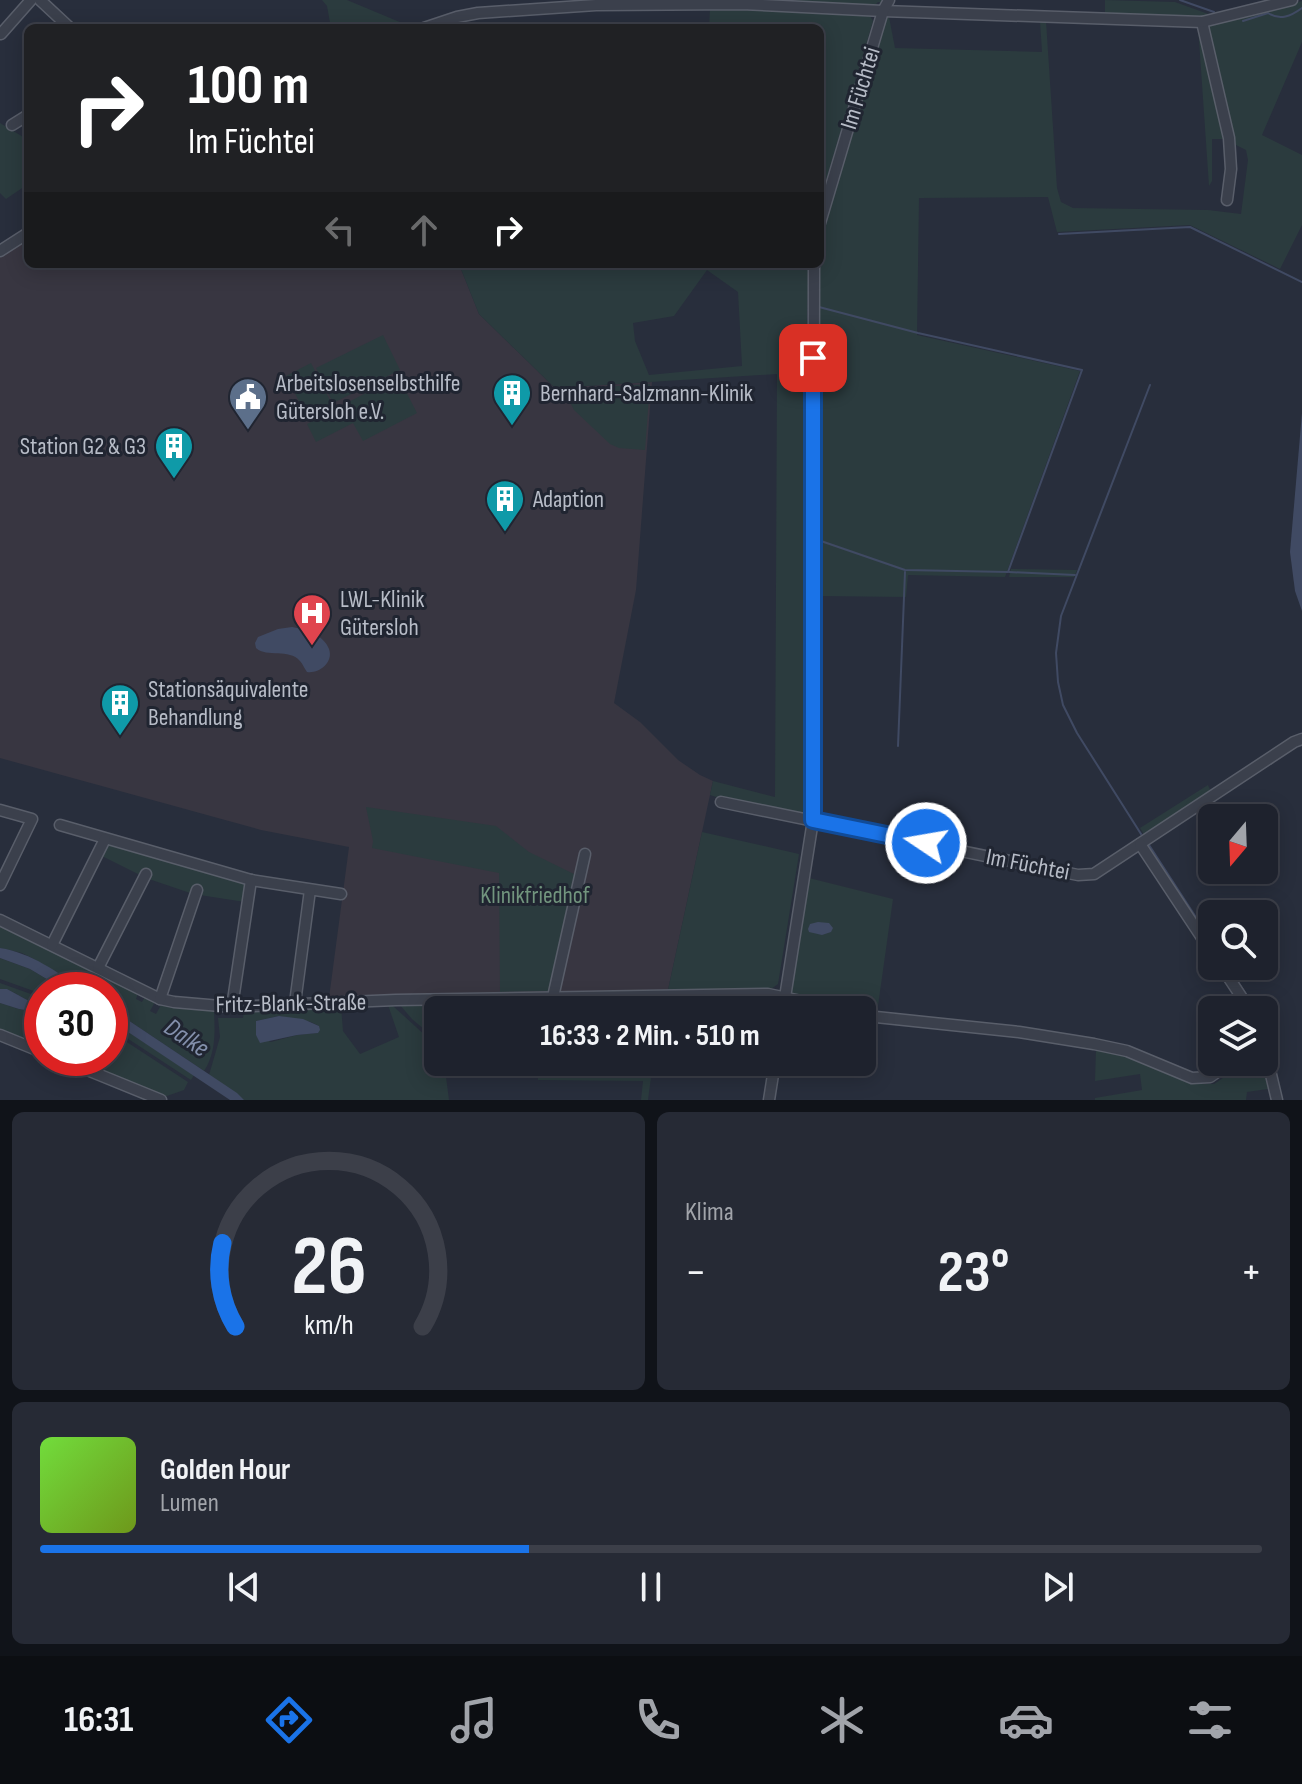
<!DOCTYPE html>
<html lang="de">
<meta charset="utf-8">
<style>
body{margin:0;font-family:"Sofia Sans Condensed",sans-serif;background:#262a35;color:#f1f3f6;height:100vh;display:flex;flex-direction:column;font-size:30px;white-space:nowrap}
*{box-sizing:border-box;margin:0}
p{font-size:26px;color:#a1a4aa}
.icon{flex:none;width:44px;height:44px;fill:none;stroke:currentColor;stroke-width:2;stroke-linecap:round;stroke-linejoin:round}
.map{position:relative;height:1100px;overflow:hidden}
.details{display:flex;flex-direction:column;gap:12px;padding:12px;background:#101319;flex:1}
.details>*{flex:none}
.banner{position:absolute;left:24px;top:24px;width:800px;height:244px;border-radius:12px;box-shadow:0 4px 20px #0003,0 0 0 2px #3c3f49;background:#202124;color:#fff;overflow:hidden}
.needle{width:52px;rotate:199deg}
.controls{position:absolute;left:1198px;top:804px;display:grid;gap:16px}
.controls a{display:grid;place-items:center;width:80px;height:80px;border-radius:12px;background:#1e222d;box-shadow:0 4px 20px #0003,0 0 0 2px #3c3f49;font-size:40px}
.speed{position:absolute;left:24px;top:972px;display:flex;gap:16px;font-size:40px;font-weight:700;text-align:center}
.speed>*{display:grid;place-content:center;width:104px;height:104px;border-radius:50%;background:#1e222d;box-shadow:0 4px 20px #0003,0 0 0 2px #3c3f49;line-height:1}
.speed .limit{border:12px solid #d22;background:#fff;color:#111}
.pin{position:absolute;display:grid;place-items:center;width:68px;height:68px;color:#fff;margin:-34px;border-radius:16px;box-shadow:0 4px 12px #0006}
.me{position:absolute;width:88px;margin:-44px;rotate:282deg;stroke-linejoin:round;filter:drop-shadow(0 0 6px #0008)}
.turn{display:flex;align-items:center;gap:28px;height:168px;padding:0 32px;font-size:36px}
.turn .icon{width:104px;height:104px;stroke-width:2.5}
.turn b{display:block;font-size:56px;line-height:68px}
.lanes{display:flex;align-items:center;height:76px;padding:0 32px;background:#0003;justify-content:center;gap:40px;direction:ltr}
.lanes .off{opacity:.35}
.big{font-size:60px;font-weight:700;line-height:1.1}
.details .card{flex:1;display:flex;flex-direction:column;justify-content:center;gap:12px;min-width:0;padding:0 28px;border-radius:12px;background:#262a35}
.details .dial{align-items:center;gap:0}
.dial svg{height:208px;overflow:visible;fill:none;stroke:#3c3f49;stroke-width:7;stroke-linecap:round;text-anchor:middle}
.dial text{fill:#f1f3f6;stroke:none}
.song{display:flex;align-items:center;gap:24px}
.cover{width:96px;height:96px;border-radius:12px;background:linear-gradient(135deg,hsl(100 70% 55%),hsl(80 70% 35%))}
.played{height:8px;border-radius:4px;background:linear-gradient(90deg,#1a73e8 40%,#3c3f49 40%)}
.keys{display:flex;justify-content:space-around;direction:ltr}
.heat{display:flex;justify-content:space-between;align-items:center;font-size:44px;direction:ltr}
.details .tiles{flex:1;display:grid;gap:12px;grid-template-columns:1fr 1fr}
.card:last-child{grid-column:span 2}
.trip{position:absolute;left:424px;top:996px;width:452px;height:80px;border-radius:12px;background:#1e222d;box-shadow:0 4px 20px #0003,0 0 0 2px #3c3f49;font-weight:700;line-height:80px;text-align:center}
.dock{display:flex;height:128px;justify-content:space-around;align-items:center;background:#0c0e12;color:#a1a4aa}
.dock .icon{width:56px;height:56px}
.dock .current{color:#1a73e8}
.dock b{font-size:36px;color:#f1f3f6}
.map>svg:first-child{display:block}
</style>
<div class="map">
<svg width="1302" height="1100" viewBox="0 0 1302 1100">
<rect width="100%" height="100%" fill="#282e3c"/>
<polygon fill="#383641" points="28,238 28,264 459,264 479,314 555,388 652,382 636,590 614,703 640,722 678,760 700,775 713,781 668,990 329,998 349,847 261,830 0,758 0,256"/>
<g fill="#2b3b3e" fill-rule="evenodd">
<polygon points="322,0 347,0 414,28 331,28 327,6"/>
<polygon points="750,0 885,0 883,3 878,2 874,6"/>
<polygon points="1105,0 1175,2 1214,16 1202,19 1105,16"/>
<polygon points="1302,1 1302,42 1262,135 1302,155 1302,225 1280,269 1190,225 1057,232 1048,197 919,198 917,335 1080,371 1005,577 908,575 906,597 818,596 818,264 820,264 820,240 833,185 883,18 889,17 895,48 1042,52 1040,21 1046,21 1057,188 1061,202 1073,208 1208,210 1241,214 1248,160 1246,150 1232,143 1206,25"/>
<polygon points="738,8 869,14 873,21 820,201 820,28 709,28 710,9"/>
<polygon points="1198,26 1225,139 1212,139 1212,181 1209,186"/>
<polygon points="0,123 28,140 28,184 6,199 0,193"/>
<path d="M459 264H809L807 316 806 810 803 815 732 802 710 795 713 781 775 797 777 374 555 388 479 314ZM707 270 738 292 742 366 649 375 635 341 633 323 674 316Z"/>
<polygon points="383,335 400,370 333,403 316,368"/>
<polygon points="311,363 332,404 307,417 286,376"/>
<polygon points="398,376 417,413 363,441 353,423 316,442 307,424"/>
<polygon points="650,384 645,450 619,448 610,444 574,410 571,404 556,390"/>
<polygon points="1011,569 1077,570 1074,577 1009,577"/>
<polygon points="1208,785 1211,792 1145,836 1140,828"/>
<polygon points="366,807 496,826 529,852 576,875 548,991 500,992 499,873 372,848 373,841"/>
<polygon points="702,832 799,854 778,984 771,989 668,990"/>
<polygon points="111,845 242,881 246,884 245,902 193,894 146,878 102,856 106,847"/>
<polygon points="809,878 893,899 877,1013 790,995"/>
<path d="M0 923 138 993 136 999 142 1002 145 997 155 1002 150 1011 156 1014 161 1005 172 1008 214 1011C215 1032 216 1053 204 1071L110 1008V990H83L34 959 22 953 0 948Z"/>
<polygon points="0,958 30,969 65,990 42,990 42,994 0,979"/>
<polygon points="0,983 42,998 42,1008 7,989 0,989"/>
<polygon points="0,1003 19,1009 42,1013 42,1048 0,1032"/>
<polygon points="488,1003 488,1010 438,1010 438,1041 412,1019 400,1005"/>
<path d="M388 1005 393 1006 438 1047V1062H451L446 1077 449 1100H244L209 1075 220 1037 218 1018H243L244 1011 341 1006 343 1031 360 1054 399 1037ZM279 1016 311 1022 319 1026 317 1033 297 1035 271 1042 256 1035V1021Z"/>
<polygon points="110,1020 194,1075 191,1080 110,1027"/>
<polygon points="110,1031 188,1082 184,1090 164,1097 66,1058 110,1058"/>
<polygon points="1096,1049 1127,1054 1196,1084 1214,1084 1247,1062 1262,1062 1268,1089 1247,1092 1246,1100 1095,1100 1095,1098 1142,1090 1140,1074 1095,1081"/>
<polygon points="646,1062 653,1062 648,1100 641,1100 643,1081 538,1080 538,1072 645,1072"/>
</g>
<g fill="#404a63">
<polygon points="1302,413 1302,611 1295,591 1290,552"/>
<path d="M292 627C305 629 324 635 329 649 334 663 318 674 307 672 304 668 303 664 300 661 289 648 267 658 256 648L255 643 258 637 278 629Z"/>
<polygon points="818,922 829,923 833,928 831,932 822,935 809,932 808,929 810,924"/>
<path d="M0 948C32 953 57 972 83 990H65L30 969 0 958Z"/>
<polygon points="0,989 7,989 42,1008 42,1013 19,1009 0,1003"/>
<polygon points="110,1008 237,1093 244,1100 230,1100 110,1020"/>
<polygon points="279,1016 303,1019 319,1026 320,1030 318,1033 297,1035 260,1043 256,1035 256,1021"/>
</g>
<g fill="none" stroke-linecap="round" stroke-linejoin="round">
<g stroke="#404a63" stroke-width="2">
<polyline points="1180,0 1214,12"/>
<path d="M1243 21 1268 13C1280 21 1291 16 1302 8"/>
<polyline points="1059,234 1190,227 1302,282"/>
<polyline points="818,540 905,570 1008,572 1082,370 918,333 819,307"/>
<polyline points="1009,572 1075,575"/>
<polyline points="898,746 905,572"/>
<polyline points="1141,834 1077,733 1063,705 1058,682 1056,653 1061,616 1150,385"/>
<polyline points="1149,845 1212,942"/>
<polyline points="1228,966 1256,1010"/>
<polyline points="1264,1027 1267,1042"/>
</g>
<defs>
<g id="minor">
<polyline points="40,0 70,28"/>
<polyline points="1202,22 1229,138 1231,169 1227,200"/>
<polyline points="424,28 457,17 478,13 596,5 742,4 883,11 1202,22 1292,0"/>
<polyline points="1,34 31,0"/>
<polyline points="12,125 28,115"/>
<polyline points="820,223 883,11 889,0"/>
<polyline points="0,251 28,233"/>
<polyline points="721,802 1078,875 1094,874 1294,742 1302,739"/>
<polyline points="0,810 32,819 0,885"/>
<polyline points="60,825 251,880 341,894"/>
<polyline points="1140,844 1212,953"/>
<polyline points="0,920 160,999 174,1002 232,1007 396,1000 768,994 844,1010"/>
<polyline points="52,945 105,839"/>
<polyline points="1221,966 1250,1010"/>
<polyline points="98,968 146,874"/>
<polyline points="553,997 585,854"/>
<polyline points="160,999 197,890"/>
<polyline points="295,1003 310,890"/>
<polyline points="232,1007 251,880"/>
<polyline points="783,1010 813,820 814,264"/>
<polyline points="862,1014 876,1017 1019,1032 1094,1044 1127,1051 1192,1078 1210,1077 1232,1062"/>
<polyline points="0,1035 42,1052"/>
<polyline points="1264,1045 1277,1100"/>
<polyline points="58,1058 161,1100"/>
<polyline points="769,1100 775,1062"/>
</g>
</defs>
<use href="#minor" stroke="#595e6a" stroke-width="13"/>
<use href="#minor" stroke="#3b404c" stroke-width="10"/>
</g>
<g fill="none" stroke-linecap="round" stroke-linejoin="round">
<defs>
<polyline id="route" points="813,358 813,820 926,843"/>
</defs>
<use href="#route" stroke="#114b97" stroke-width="20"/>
<use href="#route" stroke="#1a73e8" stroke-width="14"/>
</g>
<defs>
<symbol id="building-pin" viewBox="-11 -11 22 30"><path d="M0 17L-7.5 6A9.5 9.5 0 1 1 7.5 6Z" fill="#0f9aa8" stroke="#202531"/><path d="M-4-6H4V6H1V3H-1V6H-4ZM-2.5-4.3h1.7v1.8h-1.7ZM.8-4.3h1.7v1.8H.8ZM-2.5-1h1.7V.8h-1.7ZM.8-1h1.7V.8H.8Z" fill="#fff"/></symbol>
<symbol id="civic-pin" viewBox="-11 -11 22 30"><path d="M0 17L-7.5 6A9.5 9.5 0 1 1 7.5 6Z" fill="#5c6f8a" stroke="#202531"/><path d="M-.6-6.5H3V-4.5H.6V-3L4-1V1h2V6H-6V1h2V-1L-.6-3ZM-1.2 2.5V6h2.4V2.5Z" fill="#fff"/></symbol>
<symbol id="hospital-pin" viewBox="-11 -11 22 30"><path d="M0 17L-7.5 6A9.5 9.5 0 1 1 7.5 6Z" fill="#e0444e" stroke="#202531"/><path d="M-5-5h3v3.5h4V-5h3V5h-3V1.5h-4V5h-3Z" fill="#fff"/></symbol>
</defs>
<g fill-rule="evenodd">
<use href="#building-pin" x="490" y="371" width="44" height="60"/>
<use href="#civic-pin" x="226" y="375" width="44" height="60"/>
<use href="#building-pin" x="152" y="424" width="44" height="60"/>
<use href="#building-pin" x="483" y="477" width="44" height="60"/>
<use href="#hospital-pin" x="290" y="591" width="44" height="60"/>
<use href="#building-pin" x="98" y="681" width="44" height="60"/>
</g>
<g text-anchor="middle" stroke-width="6" stroke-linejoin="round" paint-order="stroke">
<g font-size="24" fill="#b7bcc7" stroke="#202531">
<text transform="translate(860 88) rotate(-73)" y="8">Im Füchtei</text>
<text transform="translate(1028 864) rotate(11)" y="8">Im Füchtei</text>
<text transform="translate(291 1003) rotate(-1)" y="8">Fritz-Blank-Straße</text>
</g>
<g font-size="24" fill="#b7bcc7" stroke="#202531" text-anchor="start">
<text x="276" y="391">Arbeitslosenselbsthilfe<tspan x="276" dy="28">Gütersloh e.V.</tspan></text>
<text x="540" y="401">Bernhard-Salzmann-Klinik</text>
<text x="146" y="454" text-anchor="end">Station G2 &amp; G3</text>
<text x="533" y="507">Adaption</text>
<text x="340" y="607">LWL-Klinik<tspan x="340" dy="28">Gütersloh</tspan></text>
<text x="148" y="697">Stationsäquivalente<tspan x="148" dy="28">Behandlung</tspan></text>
</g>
<g font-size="24" fill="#72957e" stroke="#202531">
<text x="535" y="903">Klinikfriedhof</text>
</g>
<g font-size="26" font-style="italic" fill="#838fab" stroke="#202531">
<text transform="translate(187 1037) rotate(34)" y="9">Dalke</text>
</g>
</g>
</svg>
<div class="controls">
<a><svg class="needle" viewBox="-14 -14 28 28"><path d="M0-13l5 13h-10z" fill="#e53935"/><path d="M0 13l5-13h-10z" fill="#a1a4aa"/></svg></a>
<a><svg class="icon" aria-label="search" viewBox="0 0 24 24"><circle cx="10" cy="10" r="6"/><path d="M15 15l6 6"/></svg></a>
<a><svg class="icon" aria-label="layers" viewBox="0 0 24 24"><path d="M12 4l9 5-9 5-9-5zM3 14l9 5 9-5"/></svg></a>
</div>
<div class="speed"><div class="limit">30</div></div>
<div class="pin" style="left:813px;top:358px;background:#d93025"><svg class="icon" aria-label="arrive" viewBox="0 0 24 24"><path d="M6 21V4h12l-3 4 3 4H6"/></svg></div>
<svg class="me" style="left:926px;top:843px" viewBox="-20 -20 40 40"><circle r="17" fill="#1a73e8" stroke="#fff" stroke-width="3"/><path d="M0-11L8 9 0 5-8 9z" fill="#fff"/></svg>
<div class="trip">16:33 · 2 Min. · 510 m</div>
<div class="banner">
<div class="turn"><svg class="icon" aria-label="right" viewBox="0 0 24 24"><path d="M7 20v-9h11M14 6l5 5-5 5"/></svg><div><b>100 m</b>Im Füchtei</div></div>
<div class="lanes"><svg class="icon off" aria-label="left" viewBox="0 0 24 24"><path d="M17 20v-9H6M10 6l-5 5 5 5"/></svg><svg class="icon off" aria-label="ahead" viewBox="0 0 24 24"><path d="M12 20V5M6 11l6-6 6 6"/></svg><svg class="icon" aria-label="right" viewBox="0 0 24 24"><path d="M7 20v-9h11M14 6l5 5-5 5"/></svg></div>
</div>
</div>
<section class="details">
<div class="tiles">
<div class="card dial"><svg viewBox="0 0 100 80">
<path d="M14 69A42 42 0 1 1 86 69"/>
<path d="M14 69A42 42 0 0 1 9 37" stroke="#1a73e8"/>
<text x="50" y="56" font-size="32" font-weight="700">26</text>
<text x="50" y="72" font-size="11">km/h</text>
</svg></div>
<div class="card"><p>Klima</p>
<div class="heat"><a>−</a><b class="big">23°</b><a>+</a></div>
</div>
<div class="card">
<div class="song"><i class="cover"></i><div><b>Golden Hour</b><p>Lumen</p></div></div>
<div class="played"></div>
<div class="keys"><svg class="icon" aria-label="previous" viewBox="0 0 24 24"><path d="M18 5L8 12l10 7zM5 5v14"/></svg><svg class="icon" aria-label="pause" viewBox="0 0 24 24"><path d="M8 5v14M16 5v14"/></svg><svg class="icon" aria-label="next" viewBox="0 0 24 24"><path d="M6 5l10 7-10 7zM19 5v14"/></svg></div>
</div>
</div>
</section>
<nav class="dock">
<b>16:31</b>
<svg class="icon current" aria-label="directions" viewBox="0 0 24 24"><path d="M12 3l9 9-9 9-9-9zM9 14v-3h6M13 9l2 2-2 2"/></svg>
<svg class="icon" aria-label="music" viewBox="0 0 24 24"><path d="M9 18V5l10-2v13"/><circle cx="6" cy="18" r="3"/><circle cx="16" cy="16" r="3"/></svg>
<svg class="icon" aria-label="phone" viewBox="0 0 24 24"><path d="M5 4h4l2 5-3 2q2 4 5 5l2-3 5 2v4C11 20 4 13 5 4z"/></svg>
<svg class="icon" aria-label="climate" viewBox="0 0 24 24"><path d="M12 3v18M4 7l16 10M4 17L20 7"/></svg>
<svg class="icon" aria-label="car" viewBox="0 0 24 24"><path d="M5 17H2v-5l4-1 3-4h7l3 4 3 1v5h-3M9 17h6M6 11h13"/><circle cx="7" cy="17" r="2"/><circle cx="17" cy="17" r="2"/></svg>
<svg class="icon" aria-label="filters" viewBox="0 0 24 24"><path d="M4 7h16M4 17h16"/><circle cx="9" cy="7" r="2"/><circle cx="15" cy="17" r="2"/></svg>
</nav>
